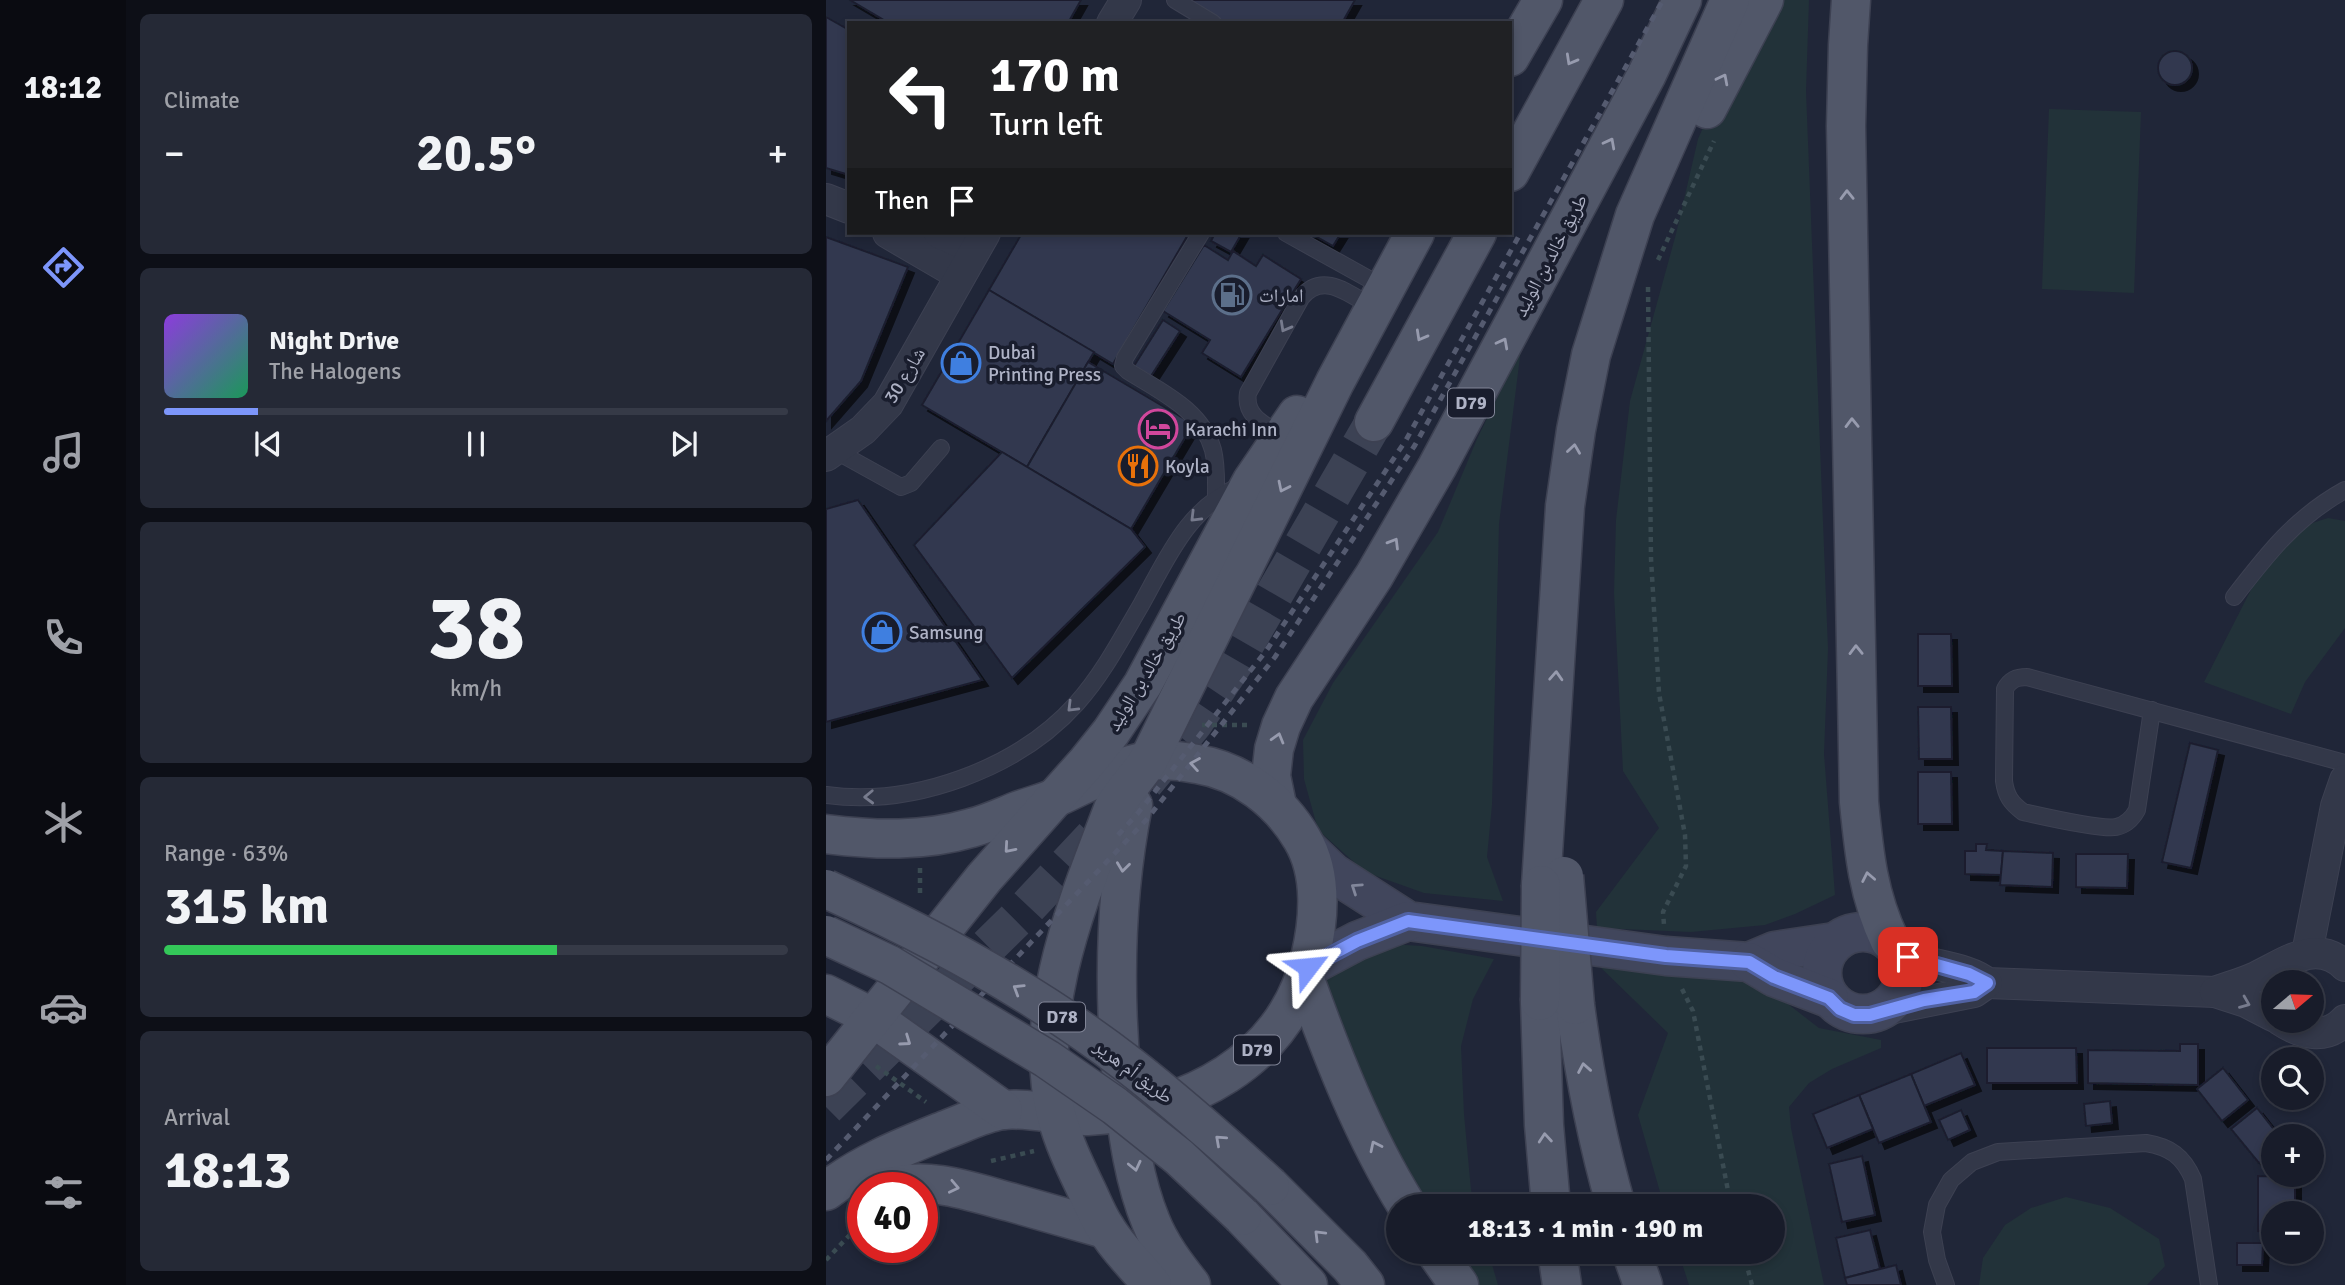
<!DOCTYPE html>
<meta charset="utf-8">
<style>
body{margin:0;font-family:Signika,"Noto Naskh Arabic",sans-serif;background:#252936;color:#f1f3f6;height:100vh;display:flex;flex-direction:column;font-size:26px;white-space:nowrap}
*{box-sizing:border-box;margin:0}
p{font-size:23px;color:#9fa1a8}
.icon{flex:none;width:38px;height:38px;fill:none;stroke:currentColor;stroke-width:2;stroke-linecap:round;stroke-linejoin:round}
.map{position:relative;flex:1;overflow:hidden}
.sheet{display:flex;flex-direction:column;gap:14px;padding:14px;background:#0d0f17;width:700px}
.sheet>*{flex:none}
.top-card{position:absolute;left:21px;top:21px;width:665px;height:214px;border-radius:0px;box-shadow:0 4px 10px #0003,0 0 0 2px #363a47;background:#202124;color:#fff;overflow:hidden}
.needle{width:46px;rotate:71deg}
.fabs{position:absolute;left:1435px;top:970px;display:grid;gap:14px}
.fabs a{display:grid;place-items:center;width:63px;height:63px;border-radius:50%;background:#181c2a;box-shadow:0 4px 10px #0003,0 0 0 2px #363a47;font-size:35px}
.speed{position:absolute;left:21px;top:1172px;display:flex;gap:14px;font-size:35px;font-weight:700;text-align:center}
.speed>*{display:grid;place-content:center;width:91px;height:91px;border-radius:50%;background:#181c2a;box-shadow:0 4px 10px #0003,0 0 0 2px #363a47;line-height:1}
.speed .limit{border:10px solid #d22;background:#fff;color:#111}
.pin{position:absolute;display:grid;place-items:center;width:60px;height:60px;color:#fff;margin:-30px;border-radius:14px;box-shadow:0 4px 10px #0006}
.me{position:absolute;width:77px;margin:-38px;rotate:61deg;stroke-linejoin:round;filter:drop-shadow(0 0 5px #0008)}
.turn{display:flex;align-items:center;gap:24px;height:147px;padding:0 28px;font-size:32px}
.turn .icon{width:91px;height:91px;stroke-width:2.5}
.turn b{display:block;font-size:49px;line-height:60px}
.then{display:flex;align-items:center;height:66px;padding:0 28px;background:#0003;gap:14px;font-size:26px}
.big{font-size:52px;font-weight:700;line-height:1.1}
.sheet .card{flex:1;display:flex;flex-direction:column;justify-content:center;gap:10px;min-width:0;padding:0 24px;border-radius:10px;background:#252936}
.sheet .dial{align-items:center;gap:0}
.dial b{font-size:91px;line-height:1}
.song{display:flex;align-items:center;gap:21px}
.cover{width:84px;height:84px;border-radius:10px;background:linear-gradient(135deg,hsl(270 70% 55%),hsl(150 70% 35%))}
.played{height:7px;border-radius:4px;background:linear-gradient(90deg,#7d96fb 15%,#363a47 15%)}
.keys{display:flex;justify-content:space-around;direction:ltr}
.heat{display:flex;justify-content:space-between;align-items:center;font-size:38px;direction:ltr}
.charge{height:10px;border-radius:5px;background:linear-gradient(90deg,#34c759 63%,#363a47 0)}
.trip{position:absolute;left:560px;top:1194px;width:399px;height:70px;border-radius:35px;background:#181c2a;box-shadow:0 4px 10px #0003,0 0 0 2px #363a47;font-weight:700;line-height:70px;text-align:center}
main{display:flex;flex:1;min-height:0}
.tab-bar{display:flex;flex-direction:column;width:126px;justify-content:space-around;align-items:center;background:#0a0b11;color:#9fa1a8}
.tab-bar .icon{width:49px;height:49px}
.tab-bar .current{color:#7d96fb}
.tab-bar b{font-size:32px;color:#f1f3f6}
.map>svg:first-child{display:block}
</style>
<main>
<nav class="tab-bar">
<b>18:12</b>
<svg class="icon current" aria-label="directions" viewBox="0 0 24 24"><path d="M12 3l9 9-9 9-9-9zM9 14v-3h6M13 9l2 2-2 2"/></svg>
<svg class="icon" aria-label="music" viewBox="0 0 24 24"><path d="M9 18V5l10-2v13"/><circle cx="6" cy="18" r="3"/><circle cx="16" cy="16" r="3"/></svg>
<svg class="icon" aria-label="phone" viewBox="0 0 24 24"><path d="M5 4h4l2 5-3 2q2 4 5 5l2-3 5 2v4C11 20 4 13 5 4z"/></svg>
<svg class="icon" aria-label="climate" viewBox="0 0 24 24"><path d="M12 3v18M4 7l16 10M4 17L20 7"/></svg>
<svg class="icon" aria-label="car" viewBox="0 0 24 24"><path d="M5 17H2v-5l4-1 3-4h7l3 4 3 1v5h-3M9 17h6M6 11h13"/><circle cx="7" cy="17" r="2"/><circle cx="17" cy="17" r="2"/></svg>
<svg class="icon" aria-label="filters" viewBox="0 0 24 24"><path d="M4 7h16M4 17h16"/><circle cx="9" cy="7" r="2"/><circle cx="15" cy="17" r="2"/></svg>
</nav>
<section class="sheet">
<div class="card"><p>Climate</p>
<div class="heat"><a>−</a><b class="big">20.5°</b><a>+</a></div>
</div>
<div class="card">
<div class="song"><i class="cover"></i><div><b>Night Drive</b><p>The Halogens</p></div></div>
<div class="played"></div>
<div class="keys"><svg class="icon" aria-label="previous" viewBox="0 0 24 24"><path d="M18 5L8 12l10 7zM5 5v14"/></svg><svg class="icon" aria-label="pause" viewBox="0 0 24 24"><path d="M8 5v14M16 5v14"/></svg><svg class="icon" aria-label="next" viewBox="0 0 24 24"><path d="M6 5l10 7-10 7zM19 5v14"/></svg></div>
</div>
<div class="card dial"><b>38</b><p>km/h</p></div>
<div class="card"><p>Range · 63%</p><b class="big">315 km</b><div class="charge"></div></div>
<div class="card"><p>Arrival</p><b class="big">18:13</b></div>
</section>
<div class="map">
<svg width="1519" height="1285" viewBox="0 0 1519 1285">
<defs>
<filter id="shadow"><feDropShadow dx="6" dy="6" stdDeviation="0" flood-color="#0009"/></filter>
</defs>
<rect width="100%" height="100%" fill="#202638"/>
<g fill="#223239">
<polygon points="933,0 983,0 980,91 1002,649 998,754 1009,895 969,914 939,925 865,932 771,928 770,912 833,828 797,771 788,593 790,520 804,401 850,234 872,139"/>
<polygon points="1223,109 1315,112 1308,293 1216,289"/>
<polygon points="695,349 673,524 666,805 661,857 677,901 598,893 539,872 492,830 478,779 477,740 507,683 612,532 651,439"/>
<polygon points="1502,518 1519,521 1519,628 1479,682 1465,714 1378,682 1434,572 1471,528"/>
<polygon points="546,943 596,946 668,959 647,999 635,1046 638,1114 645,1190 649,1206 592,1206 541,1124 497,973"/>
<polygon points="771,964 884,973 940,987 993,1028 1055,1040 1055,1048 1006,1069 983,1083 963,1107 965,1128 998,1285 863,1285 852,1251 947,1251 947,1206 838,1206 812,1115 842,1033"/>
<polygon points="1240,1197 1284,1208 1333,1239 1339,1266 1321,1285 1153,1285 1157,1258 1179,1225 1205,1208"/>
<polygon points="627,1251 662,1251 672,1285 652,1285"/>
</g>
<g fill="#31394f" stroke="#1b1f2f" stroke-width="2" filter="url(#shadow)">
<polygon points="24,0 255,0 242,23 63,23"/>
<polygon points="361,0 529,0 516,23 400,23"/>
<polygon points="0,17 23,30 23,175 0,168"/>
<circle cx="1349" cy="68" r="17"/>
<polygon points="196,233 363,233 287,364 163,290"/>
<polygon points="389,233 416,233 405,252 385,241"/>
<polygon points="484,233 515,233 507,246"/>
<polygon points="0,237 82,267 35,381 0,421"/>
<polygon points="378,245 402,260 407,251 430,266 437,255 475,279 415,377 376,353 384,340 337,311"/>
<polygon points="163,290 268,352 201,467 96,405"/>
<polygon points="337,320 354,331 325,376 308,366"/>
<polygon points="262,362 367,424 305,529 201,467"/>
<polygon points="176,452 305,529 319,547 186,678 88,545"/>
<polygon points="32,500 156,680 0,722 0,509"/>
<polygon points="1092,634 1125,634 1126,686 1092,686"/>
<polygon points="1092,707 1125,707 1126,759 1093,759"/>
<polygon points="1364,743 1392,750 1365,868 1336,862"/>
<polygon points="1092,772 1125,772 1126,824 1092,824"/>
<polygon points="1150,844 1161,844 1160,850 1177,851 1175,875 1139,874 1139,851 1150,851"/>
<polygon points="1177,851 1227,853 1226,887 1174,885"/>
<polygon points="1250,854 1302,854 1301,888 1250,887"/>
<polygon points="1354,1044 1372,1044 1372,1085 1262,1083 1262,1050 1354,1051"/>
<polygon points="1161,1048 1250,1048 1251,1083 1161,1083"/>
<polygon points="1135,1053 1149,1085 1098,1106 1085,1074"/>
<polygon points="1397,1068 1422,1100 1396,1121 1371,1089"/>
<polygon points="1085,1074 1105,1122 1053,1143 1033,1095"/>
<polygon points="1033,1095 1047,1129 1001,1148 987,1114"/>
<polygon points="1284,1101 1286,1123 1260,1126 1258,1104"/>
<polygon points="1431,1108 1453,1136 1447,1136 1447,1152 1433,1163 1405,1129"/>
<polygon points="1135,1110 1144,1130 1122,1140 1113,1120"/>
<polygon points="1036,1156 1049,1215 1016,1222 1003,1164"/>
<polygon points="1432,1176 1469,1177 1469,1213 1447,1213 1447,1232 1432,1231"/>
<polygon points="1044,1230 1054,1269 1019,1278 1010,1238"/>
<polygon points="1411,1243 1437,1243 1436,1265 1411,1265"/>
<polygon points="1070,1265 1075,1285 1021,1285 1019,1278"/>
</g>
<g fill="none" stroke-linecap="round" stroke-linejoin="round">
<polyline stroke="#3c4254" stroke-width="38" stroke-dasharray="38 19" stroke-linecap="butt" points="0,1107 194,915 321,780 368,723 409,662 548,422"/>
<defs>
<g id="lane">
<polyline points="349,0 387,23"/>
<path d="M375 233 299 358 297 366 302 371C335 392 376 410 387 450 391 466 390 483 390 499"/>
<polyline points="460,233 559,288"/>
<path d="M456 436C440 425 418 417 422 393L475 298C497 270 524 295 548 308"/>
<polyline points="10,451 75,487 85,483 115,448"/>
<path d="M1408 597C1442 553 1470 517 1519 490"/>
<path d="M1326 710 1311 810C1306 819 1300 825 1290 827 1275 830 1215 816 1197 812 1185 803 1180 796 1178 781L1179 689C1184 680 1190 677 1201 677L1519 763"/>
<path d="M0 795C87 807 192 769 251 703 277 674 295 639 315 605 341 559 361 508 414 486"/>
<path d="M1120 1285 1111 1260 1106 1232 1111 1205 1125 1180 1146 1162 1172 1152 1320 1143C1344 1147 1357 1156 1367 1179L1383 1285"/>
</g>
<g id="street">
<polyline points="286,23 300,0"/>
<polyline points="0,199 23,208"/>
<polyline points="62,233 134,275"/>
<polyline points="113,233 148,249"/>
<polyline points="0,456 37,430 62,404 159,233"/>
<path d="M1073 953C1099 966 1141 966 1161 983L1389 992"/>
<polyline points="1481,953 1510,806 1519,780"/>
<polyline points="1058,1010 1148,992 1161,983"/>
<path d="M1447 1016 1420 1002 1389 992C1402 987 1417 983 1430 977 1459 963 1491 938 1519 966"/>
<path d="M1454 1020C1475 1034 1500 1041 1519 1020"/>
</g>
<g id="secondary">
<polyline points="482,849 507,873 582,921 840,956 923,962 949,951 1009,942"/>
<circle cx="1037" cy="973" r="41"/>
<polyline points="923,962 948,977 1003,998"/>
<polyline points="482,967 531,941 582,921"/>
</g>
<g id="primary">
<path d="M1025 0 1022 45 1020 126 1033 802C1038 853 1042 895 1064 941"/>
<polyline points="684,57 717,0"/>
<polyline points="881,109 938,0"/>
<polyline points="684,172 778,0"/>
<polyline points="548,422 651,233"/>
<path d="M307 805C288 900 287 995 297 1092 302 1136 308 1181 325 1222 334 1245 350 1266 365 1285"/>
<polyline points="451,805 445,776 448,749 455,726 468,698 548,576 611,467 821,74 856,0"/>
<path d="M0 834C49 840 97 842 145 828 161 824 176 817 191 811 204 806 218 803 231 797 260 784 290 766 322 761 338 759 355 761 371 764 415 771 454 801 476 839 497 874 493 921 484 958 459 1062 361 1111 262 1116 234 1117 205 1107 177 1110 157 1113 138 1123 119 1130 77 1147 36 1163 0 1191"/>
<polyline points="715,885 739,506 750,430 765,355 809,215 904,0"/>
<path d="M478 977C506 1055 537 1135 581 1206"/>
<polyline points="0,994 46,1017 177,1110"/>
<polyline points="714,1001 718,1125 725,1206"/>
<path d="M749 1005C758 1073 771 1140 790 1206"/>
<polyline points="0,1077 158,878 261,762 285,732 317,684 426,481 471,415"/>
<polyline points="444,1186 524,1266 539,1285"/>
<path d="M61 1188C103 1176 143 1191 184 1202 216 1211 248 1220 279 1229"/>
<polyline points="416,1216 482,1285"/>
<polyline points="609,1251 633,1285"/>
<polyline points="731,1251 736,1285"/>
<polyline points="805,1251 817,1285"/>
<path d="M326 1285C311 1266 291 1248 279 1227 271 1215 266 1201 260 1189 248 1164 237 1141 230 1114 205 1011 251 904 287 809 297 791 311 778 322 761L509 382 589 233"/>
</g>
</defs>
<use href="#lane" stroke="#3d4152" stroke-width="18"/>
<use href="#street" stroke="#3d4152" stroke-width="32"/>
<use href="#secondary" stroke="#3d4152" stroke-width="41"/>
<use href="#primary" stroke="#3d4152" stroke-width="41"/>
<g stroke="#3a4b52" stroke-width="4.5" stroke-dasharray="5 5" stroke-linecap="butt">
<polyline points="832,260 888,141"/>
<polyline points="822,287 825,559 833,693 859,835 860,866 837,912 838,925"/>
<polyline points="376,725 423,725"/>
<polyline points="94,868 94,897"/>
<polyline points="856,989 867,1011 905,1206"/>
<polyline points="50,1066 100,1102"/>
<polyline points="165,1161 208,1151"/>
<polyline points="917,1251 926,1285"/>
<polyline points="0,1260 37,1221"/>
</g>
<use href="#lane" stroke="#333849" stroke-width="16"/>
<use href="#street" stroke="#333849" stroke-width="30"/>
<use href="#secondary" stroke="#41465c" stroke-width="38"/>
<use href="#primary" stroke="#515769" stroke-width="38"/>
<g stroke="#555b70" stroke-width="5" stroke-dasharray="7 7" stroke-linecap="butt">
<polyline points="292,835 312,813 440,651 580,440 694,234"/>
<polyline points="0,1160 321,819 449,657 589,445 837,0"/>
</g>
<defs>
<g id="primary-bridge">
<polyline points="738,876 749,1005"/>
<path d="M0 889C107 937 210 993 303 1065 352 1103 398 1144 444 1186"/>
<polyline points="0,935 64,965 221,1059 289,1106 353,1157 416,1216"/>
<polyline points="714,1001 715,885"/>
</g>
</defs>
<use href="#primary-bridge" stroke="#3d4152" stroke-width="41" stroke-linecap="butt"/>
<use href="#primary-bridge" stroke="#515769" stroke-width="38"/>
</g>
<defs><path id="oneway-chevron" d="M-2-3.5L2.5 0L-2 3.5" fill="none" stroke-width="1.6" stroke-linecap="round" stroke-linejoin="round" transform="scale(1.75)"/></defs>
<g stroke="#979bae">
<use href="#oneway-chevron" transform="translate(745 60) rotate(119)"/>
<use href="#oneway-chevron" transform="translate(897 79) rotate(-63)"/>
<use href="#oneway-chevron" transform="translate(784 143) rotate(-62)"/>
<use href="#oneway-chevron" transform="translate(1021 195) rotate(-91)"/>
<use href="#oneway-chevron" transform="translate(595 336) rotate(119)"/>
<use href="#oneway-chevron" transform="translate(677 343) rotate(-62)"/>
<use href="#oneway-chevron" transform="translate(1026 423) rotate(-91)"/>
<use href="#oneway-chevron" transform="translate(748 449) rotate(-82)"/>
<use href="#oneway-chevron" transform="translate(457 487) rotate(116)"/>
<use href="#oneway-chevron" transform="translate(568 543) rotate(-59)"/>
<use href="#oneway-chevron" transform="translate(1030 650) rotate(-91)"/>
<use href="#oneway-chevron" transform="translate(730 676) rotate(-87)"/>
<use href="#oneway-chevron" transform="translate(452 738) rotate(-74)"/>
<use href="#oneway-chevron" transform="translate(369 764) rotate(-170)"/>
<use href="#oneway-chevron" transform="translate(183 848) rotate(131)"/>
<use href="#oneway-chevron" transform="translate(297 867) rotate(97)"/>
<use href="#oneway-chevron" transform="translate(1042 877) rotate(-101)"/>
<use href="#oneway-chevron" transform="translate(192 989) rotate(-148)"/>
<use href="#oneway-chevron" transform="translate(80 1041) rotate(35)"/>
<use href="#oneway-chevron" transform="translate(758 1068) rotate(-100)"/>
<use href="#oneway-chevron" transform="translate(719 1138) rotate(-95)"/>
<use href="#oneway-chevron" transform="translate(394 1140) rotate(-138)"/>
<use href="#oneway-chevron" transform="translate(549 1146) rotate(-116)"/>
<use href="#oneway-chevron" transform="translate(309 1166) rotate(77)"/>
<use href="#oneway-chevron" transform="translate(128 1187) rotate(12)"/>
<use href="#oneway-chevron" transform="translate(493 1235) rotate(-135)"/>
</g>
<g stroke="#777b8d">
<use href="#oneway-chevron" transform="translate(459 327) rotate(119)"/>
<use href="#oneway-chevron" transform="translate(369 517) rotate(135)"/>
<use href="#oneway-chevron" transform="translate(246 707) rotate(135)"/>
<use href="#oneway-chevron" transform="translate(43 797) rotate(178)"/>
<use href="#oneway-chevron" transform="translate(1419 1003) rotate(22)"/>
</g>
<use stroke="#82879b" href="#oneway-chevron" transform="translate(530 888) rotate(-146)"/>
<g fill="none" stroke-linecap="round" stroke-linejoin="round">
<defs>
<polyline id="route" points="482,967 531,941 582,921 840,956 923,962 948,977 1003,998 1014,1009 1028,1015 1044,1015 1098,1000 1148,992 1161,983 1143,974 1082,957"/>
</defs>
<use href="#route" stroke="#5162a3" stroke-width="18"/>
<use href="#route" stroke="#7d96fb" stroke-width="12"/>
</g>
<defs>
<symbol id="fuel-ring" viewBox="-11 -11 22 22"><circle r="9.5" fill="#191d2d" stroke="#5c6f8a" stroke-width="1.5"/><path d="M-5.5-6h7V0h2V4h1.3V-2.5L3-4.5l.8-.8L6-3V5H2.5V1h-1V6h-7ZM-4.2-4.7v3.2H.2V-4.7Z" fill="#5c6f8a"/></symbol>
<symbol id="shop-ring" viewBox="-11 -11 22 22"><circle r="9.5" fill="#191d2d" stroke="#3f7fe0" stroke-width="1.5"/><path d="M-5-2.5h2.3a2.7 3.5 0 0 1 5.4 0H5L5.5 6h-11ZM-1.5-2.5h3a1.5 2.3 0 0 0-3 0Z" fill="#3f7fe0"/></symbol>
<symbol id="hotel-ring" viewBox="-11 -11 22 22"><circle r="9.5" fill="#191d2d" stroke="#d1479c" stroke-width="1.5"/><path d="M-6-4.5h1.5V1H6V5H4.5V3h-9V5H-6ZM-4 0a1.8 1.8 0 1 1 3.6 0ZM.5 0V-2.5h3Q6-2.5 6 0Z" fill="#d1479c"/></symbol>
<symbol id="restaurant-ring" viewBox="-11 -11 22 22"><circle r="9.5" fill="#191d2d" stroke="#e8710a" stroke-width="1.5"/><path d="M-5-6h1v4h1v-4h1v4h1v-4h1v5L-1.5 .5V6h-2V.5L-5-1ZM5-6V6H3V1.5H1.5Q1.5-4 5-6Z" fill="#e8710a"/></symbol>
</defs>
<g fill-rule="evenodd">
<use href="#fuel-ring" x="384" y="273" width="44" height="44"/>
<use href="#shop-ring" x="113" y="341" width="44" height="44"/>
<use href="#hotel-ring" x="310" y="407" width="44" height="44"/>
<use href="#restaurant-ring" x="290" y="444" width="44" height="44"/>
<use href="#shop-ring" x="34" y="610" width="44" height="44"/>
</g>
<g text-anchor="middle" stroke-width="7" stroke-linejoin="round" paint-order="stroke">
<g fill="#191d2d" stroke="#818597" stroke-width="2">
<rect x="622" y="388.5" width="46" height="29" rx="5"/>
<rect x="213" y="1002.5" width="46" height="29" rx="5"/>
<rect x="408" y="1035.5" width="46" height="29" rx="5"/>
</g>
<g font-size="18" font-weight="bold" fill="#aeb2c5">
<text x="645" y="409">D79</text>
<text x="236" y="1023">D78</text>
<text x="431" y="1056">D79</text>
</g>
<g font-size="19" fill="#aeb2c5" stroke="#191d2d">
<text transform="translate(724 255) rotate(-62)" y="7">طريق خالد بن الوليد</text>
<text transform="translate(78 375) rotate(-59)" y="7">شارع 30</text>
<text transform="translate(320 671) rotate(-59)" y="7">طريق خالد بن الوليد</text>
<text transform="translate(308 1071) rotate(37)" y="7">طريق أم هرير</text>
</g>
<g font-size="19" fill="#aeb2c5" stroke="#191d2d" text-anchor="start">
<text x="433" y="302">امارات</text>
<text x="162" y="359">Dubai<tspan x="162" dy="22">Printing Press</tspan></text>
<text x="359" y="436">Karachi Inn</text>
<text x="339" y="473">Koyla</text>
<text x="83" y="639">Samsung</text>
</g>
</g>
</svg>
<div class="fabs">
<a><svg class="needle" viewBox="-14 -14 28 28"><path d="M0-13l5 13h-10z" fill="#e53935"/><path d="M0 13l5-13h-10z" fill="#9fa1a8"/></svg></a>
<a><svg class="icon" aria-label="search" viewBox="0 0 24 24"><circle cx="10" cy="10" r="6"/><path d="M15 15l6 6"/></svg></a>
<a>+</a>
<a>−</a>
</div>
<div class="speed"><div class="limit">40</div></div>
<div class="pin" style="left:1082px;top:957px;background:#d93025"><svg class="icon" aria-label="arrive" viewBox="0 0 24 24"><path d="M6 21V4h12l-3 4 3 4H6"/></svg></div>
<svg class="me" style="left:482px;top:967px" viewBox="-20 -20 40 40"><path d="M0-17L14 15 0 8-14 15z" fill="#7d96fb" stroke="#fff" stroke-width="4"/></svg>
<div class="trip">18:13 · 1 min · 190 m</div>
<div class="top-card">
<div class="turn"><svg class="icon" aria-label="left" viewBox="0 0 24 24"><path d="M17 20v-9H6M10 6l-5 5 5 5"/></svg><div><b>170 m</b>Turn left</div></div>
<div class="then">Then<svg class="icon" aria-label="arrive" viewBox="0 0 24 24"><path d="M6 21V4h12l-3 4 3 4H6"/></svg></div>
</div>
</div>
</main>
